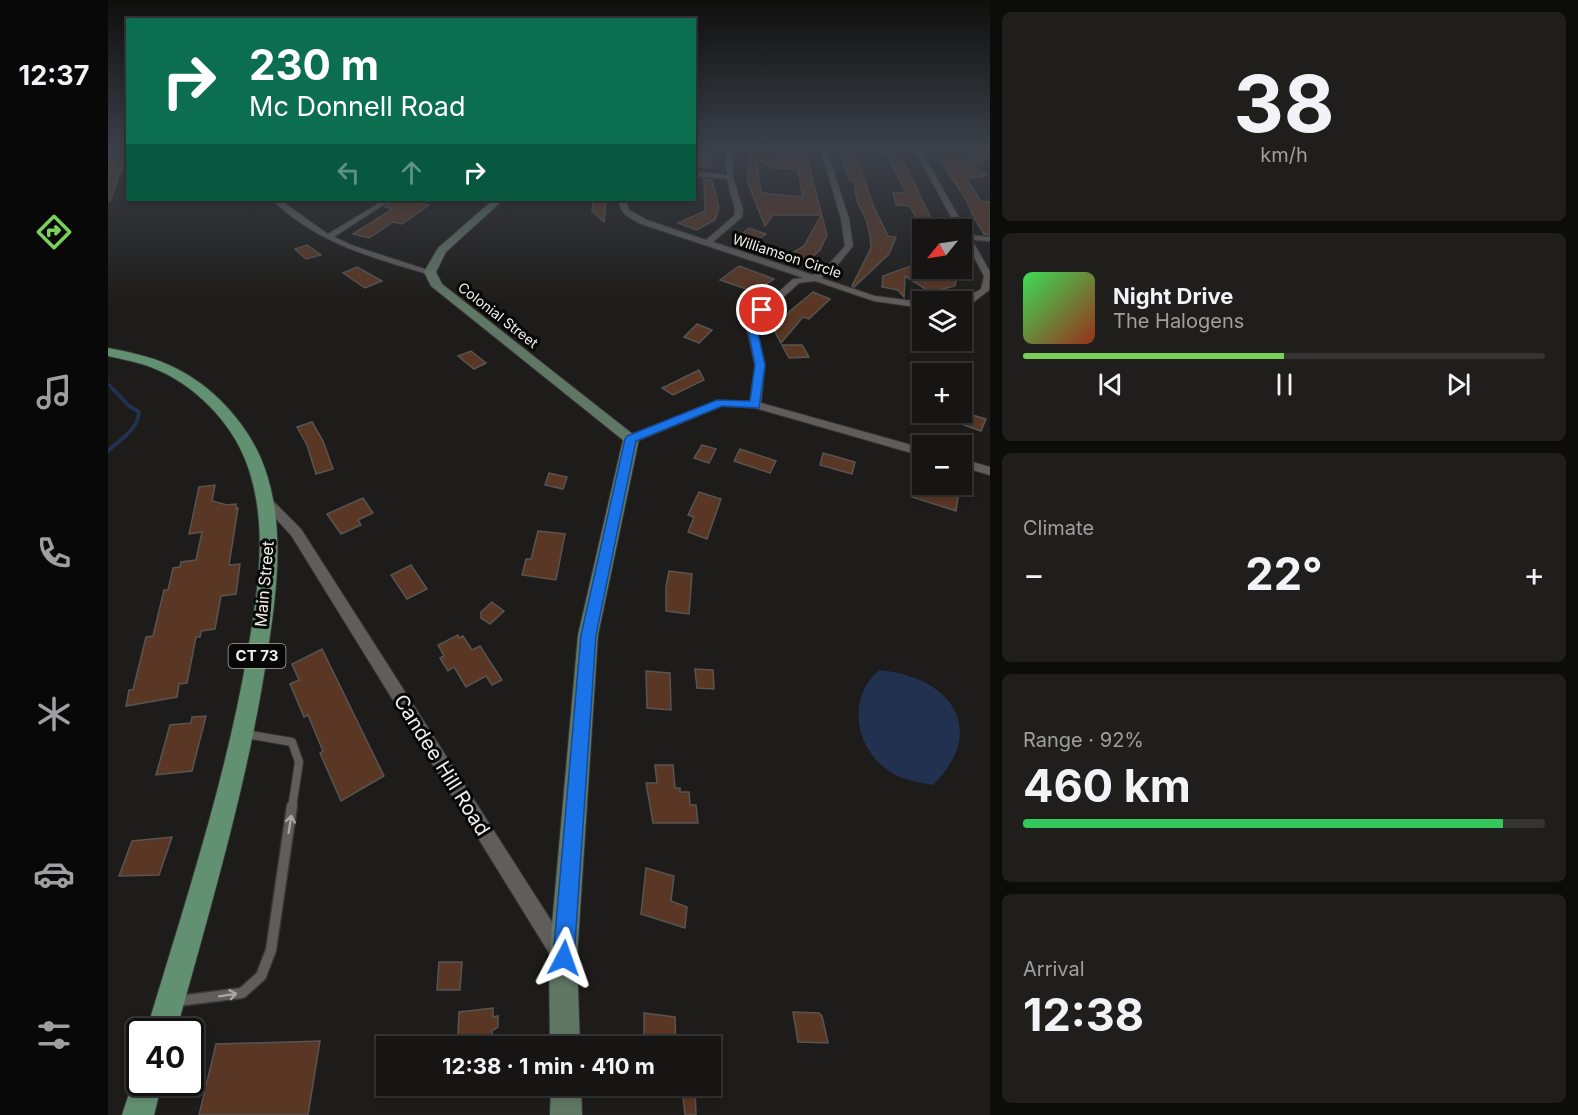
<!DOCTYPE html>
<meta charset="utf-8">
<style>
body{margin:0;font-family:Inter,sans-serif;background:#1f1e1d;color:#f1f3f6;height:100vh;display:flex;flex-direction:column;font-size:22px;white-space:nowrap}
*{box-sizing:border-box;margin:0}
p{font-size:20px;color:#9e9fa0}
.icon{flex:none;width:33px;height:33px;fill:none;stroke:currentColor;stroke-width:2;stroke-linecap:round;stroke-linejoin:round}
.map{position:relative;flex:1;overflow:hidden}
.panel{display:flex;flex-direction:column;gap:12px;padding:12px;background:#0c0c0b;width:588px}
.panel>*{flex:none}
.hud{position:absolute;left:18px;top:18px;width:570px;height:183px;border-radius:0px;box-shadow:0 3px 9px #0003,0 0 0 2px #353434;background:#0b6e4f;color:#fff;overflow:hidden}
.needle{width:39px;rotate:240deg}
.controls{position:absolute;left:804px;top:219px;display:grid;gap:12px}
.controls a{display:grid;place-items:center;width:60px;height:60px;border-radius:0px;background:#161514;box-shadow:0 3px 9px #0003,0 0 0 2px #353434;font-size:30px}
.speed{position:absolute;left:18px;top:1018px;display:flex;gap:12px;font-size:30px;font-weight:700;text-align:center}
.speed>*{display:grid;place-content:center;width:78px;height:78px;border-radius:50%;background:#161514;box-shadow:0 3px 9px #0003,0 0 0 2px #353434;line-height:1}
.speed .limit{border:3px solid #111;border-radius:9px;background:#fff;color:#111}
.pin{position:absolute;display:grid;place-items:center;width:51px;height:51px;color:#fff;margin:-26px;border:3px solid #fff;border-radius:50%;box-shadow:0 2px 6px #0007}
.me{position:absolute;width:66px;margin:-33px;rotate:4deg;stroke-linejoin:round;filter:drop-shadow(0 0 4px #0008)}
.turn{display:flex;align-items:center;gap:21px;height:126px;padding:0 24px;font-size:27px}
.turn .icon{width:78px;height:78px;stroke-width:2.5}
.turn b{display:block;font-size:42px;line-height:51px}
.lanes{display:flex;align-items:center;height:57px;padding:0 24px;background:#0003;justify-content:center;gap:30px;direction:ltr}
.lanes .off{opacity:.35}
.big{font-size:45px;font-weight:700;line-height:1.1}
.panel .widget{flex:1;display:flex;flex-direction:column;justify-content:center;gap:9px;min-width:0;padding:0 21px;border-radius:9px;background:#1f1e1d}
.panel .dial{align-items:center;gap:0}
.dial b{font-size:78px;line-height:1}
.song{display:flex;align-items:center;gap:18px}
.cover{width:72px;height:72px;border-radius:9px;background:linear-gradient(135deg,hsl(130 70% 55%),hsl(10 70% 35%))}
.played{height:6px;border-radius:3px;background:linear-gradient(90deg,#79d158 50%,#353434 50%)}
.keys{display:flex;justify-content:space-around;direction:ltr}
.heat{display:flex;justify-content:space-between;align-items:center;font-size:33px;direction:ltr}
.charge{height:9px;border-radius:4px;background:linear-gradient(90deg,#34c759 92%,#353434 0)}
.trip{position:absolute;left:268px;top:1036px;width:345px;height:60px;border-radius:0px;background:#161514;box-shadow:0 3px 9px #0003,0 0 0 2px #353434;font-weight:700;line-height:60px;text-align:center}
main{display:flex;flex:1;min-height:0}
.tabs{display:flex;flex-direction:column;width:108px;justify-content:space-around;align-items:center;background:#090808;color:#9e9fa0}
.tabs .icon{width:42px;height:42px}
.tabs .on{color:#79d158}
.tabs b{font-size:27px;color:#f1f3f6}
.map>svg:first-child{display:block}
</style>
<main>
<nav class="tabs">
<b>12:37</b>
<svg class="icon on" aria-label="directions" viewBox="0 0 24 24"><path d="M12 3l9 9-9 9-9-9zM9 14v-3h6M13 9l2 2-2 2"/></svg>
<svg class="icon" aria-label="music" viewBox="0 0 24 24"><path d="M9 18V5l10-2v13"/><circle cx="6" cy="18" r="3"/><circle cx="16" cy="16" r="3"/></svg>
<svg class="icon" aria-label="phone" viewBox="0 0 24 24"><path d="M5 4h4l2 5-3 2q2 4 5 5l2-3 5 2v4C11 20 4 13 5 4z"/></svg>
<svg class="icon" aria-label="climate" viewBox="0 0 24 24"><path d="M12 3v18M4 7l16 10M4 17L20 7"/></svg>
<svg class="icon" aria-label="car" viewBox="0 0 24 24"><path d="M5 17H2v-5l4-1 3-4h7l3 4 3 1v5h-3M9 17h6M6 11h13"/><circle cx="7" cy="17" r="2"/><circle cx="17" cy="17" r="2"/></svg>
<svg class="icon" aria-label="filters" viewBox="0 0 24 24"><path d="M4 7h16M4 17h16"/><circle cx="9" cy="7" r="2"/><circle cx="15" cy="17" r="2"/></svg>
</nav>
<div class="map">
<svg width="882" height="1115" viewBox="0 0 882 1115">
<rect width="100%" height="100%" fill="#1e1c1a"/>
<path fill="#21314f" d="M771 670C841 676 882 728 825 785 809 782 794 780 781 771 746 747 739 698 771 670Z"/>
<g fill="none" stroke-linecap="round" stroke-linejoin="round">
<polyline stroke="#21314f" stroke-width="3" points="0,384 8,392"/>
<path stroke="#21314f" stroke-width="4" d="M0 451C12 439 30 430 31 412L21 406 6 390"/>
</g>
<g fill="#5a3724" stroke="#575452" stroke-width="1.5">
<polygon points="687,147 696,147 719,235 712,250 697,264 676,258 696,246 713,215 665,215 657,226 640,183 641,153 647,152 653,193 695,197 690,169 665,168 650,160 687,151"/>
<polygon points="730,147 745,147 765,205 780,236 788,237 781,254 746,287 744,286 763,248 762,235 758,219 749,201 746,182 742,181"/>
<polygon points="776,150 791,153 829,230 814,229 802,206 788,205 785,192 798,193"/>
<polygon points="867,151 882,156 863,167 879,175 858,179 873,201 882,202 882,235 876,234 865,216 859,201 829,155 859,156"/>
<polygon points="588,153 602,153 604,168 590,167"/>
<polygon points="18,156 2,201 0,200 0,157"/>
<polygon points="596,179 604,180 611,208 607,220 588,230 570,223 597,211"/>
<polygon points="285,200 301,200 321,205 294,224 285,222 261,238 245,234 285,209 277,207"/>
<polygon points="485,201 498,201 496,222 484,211"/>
<polygon points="641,228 658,234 640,247 624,242"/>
<polygon points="199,245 213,255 198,259 187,249"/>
<polygon points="814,262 814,268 851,270 847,286 822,292 797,276 796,297 790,290 774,287 775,276"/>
<polygon points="631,266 666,279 647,292 612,280"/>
<polygon points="249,267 274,281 257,288 235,273"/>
<polygon points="705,292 722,299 701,319 695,317 673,343 666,330 682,311"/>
<polygon points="589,324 604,330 591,343 576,337"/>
<polygon points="674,345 694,345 701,357 681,358"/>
<polygon points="363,351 378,363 366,369 350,356"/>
<polygon points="591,370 596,380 565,395 554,388"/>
<polygon points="861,414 878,419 873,431 856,425"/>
<polygon points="204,422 215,441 225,469 208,474 199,445 189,427"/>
<polygon points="594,445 608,449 601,463 586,458"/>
<polygon points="632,449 668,461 662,473 626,461"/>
<polygon points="715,453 747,462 744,474 712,465"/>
<polygon points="441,473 459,477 455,489 437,485"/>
<polygon points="806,484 839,492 839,494 850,497 848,511 804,497"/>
<polygon points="107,485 104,501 119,505 128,504 128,509 130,508 121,565 132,564 128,594 113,596 107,629 93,631 92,637 88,637 79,683 71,684 69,697 18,706 21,690 25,690 38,637 45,636 56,590 60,590 65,568 72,567 73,562 88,560 94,532 81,534 91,487"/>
<polygon points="591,492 613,499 599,539 580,532 586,517 580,515"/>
<polygon points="255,498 265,513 250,520 253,525 233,534 219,514"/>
<polygon points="430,531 457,534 448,580 414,575 418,559 423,559"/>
<polygon points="303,565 319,589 299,599 283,575"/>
<polygon points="561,571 584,574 581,614 558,611 558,587"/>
<polygon points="384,602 396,611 382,624 373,618 373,612"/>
<polygon points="350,635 351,638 355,636 364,650 372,646 394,680 384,685 378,676 358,687 346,667 340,671 332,658 336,656 330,645"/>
<polygon points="214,649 276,776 233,801 212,753 215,751 200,715 196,717 182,684 191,680 184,664"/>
<polygon points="587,669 605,670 606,689 589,688"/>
<polygon points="538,671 562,673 563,710 539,708"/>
<polygon points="98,716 84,771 48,775 62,725 83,723 84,717"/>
<polygon points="547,765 565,765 567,788 572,788 572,792 581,792 582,805 588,805 590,823 545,823 538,783 549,783"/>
<polygon points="64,837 51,875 11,876 24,841"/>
<polygon points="538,868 566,876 563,901 579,907 577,928 533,914"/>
<polygon points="331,962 354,962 352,990 329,990"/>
<polygon points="385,1008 385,1017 390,1016 390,1027 384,1031 384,1047 356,1047 356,1041 350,1034 351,1012"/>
<polygon points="685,1012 711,1013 714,1016 720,1043 690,1042"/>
<polygon points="536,1013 567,1017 568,1047 536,1047"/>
<polygon points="212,1041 200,1115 91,1115 108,1044"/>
<polygon points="574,1086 587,1086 588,1115 577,1115"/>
</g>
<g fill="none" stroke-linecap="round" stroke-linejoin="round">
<defs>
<polyline id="lane-far1" points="137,734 184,742 191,762 184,808"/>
<polyline id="lane" points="70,1001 134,993 153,976 163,950 184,806"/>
<g id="street">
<path d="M618 147H624L625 177 635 210 634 217 605 242 705 275 721 264 737 246 733 219 712 147H718L741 219 745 246 727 268 713 278 767 296 814 302V308L766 301 707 281 691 283 651 319 649 330 657 365 653 403 814 448V456L647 408 614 406 527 442H519V436L609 401H642L647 365 639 330 642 318 685 279 696 278 533 224C522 218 511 214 511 200H518L521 210 539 220 598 240 626 216 627 210 619 179 586 176V172L619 175Z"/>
<polygon points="805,147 811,147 861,235 882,237 882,241 864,240 882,272 881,290 867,301 854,305 854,302 850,302 873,289 876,276 854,235 854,230 850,230"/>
<polygon points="874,147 882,147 882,150 875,148"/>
<path d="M164 200H172L220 234 276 200H283L226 237 246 246 326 272 319 274C260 256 211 244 164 200Z"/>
<polygon points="854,459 882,467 882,475 854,467"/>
<polygon points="159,497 163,499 193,529 460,947 463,954 460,961 453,964 446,961 183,535 155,505 153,502 155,499"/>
</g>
<g id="secondary">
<polygon points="385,200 395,200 338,252 328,272 334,284 531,439 490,635 469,958 472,1047 442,1047 441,958 470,635 515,440 323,286 316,272 330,248"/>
<polygon points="443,1086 473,1086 474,1115 442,1115"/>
</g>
<g id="primary">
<path d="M0 348C21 352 41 356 61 365 104 384 142 425 157 469 177 526 169 590 160 649 141 779 103 905 68 1032H38C76 906 118 780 140 650 150 591 160 528 141 470 128 428 92 389 52 371 35 363 18 360 0 356Z"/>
<polygon points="32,1071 32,1083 54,1083 46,1115 14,1115 28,1072"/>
</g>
</defs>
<use href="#lane-far1" stroke="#373535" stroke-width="10"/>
<use href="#lane" stroke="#373535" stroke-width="13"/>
<use href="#street" stroke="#373535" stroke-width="2"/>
<use href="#secondary" stroke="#373535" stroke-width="2"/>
<use href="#primary" stroke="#373535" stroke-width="2"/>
<use href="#lane-far1" stroke="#605d5b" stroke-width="8"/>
<use href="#lane" stroke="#605d5b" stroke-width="10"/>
<use href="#street" fill="#605d5b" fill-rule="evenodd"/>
<use href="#secondary" fill="#617766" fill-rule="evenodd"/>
<use href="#primary" fill="#629171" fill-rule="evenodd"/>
</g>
<defs><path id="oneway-shaft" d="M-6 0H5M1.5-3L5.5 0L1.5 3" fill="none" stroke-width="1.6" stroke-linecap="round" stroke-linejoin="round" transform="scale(1.5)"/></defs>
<g stroke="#a9a6a5">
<use href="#oneway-shaft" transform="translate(182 824) rotate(-81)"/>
<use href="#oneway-shaft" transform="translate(120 995) rotate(-9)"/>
</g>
<linearGradient id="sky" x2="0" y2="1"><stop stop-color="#100f0e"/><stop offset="0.49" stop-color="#3b4049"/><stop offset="1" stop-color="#3b4049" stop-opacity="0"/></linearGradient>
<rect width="882" height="303" fill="url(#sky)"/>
<polygon fill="#1a73e8" stroke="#114b97" stroke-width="1.5" points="651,308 659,310 648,325 657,365 651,408 614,406 528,441 488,635 466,958 463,966 456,969 448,966 445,958 473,635 517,439 519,436 609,400 642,401 647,365 639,324"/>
<g text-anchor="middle" stroke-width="6" stroke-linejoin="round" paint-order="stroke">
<g font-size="14" fill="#f2f0ef" stroke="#070706">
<text transform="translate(679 256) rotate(18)" y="5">Williamson Circle</text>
<text transform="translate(390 315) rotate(38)" y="5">Colonial Street</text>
</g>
<rect fill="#070706" stroke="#acaaa9" stroke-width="1.5" x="120.5" y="644" width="57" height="24" rx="4.5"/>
<g font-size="15" font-weight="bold" fill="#f2f0ef">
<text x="149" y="661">CT 73</text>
</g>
<g font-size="16" fill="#f2f0ef" stroke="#070706">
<text transform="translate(156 584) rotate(-85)" y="6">Main Street</text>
</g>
<g font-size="20" fill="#f2f0ef" stroke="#070706">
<text transform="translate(334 765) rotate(58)" y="7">Candee Hill Road</text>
</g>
</g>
</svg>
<div class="controls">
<a><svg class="needle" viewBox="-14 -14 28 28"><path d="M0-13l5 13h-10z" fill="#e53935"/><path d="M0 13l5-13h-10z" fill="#9e9fa0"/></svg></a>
<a><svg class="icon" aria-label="layers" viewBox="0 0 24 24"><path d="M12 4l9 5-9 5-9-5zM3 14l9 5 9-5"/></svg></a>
<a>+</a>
<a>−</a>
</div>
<div class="speed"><div class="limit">40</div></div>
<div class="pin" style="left:654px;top:310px;background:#d93025"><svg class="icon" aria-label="arrive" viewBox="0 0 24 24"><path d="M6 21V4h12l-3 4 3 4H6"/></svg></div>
<svg class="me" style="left:456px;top:958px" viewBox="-20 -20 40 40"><path d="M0-17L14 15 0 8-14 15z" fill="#1a73e8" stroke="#fff" stroke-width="4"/></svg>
<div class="trip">12:38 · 1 min · 410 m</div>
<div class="hud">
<div class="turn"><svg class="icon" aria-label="right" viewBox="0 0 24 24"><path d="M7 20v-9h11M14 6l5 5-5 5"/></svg><div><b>230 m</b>Mc Donnell Road</div></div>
<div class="lanes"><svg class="icon off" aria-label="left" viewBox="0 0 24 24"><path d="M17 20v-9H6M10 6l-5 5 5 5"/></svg><svg class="icon off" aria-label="ahead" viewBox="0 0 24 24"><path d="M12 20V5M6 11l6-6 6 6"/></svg><svg class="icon" aria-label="right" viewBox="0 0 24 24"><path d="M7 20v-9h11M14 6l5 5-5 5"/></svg></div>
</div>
</div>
<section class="panel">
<div class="widget dial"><b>38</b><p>km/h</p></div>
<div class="widget">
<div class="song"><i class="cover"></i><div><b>Night Drive</b><p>The Halogens</p></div></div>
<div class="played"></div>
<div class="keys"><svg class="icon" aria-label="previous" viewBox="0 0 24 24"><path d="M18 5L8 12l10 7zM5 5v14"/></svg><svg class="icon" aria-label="pause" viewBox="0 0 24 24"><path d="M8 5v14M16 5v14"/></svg><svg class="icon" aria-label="next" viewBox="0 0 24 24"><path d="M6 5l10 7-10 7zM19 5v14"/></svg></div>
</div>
<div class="widget"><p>Climate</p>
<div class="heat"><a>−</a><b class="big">22°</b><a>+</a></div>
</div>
<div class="widget"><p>Range · 92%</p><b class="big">460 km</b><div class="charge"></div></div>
<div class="widget"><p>Arrival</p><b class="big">12:38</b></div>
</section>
</main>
